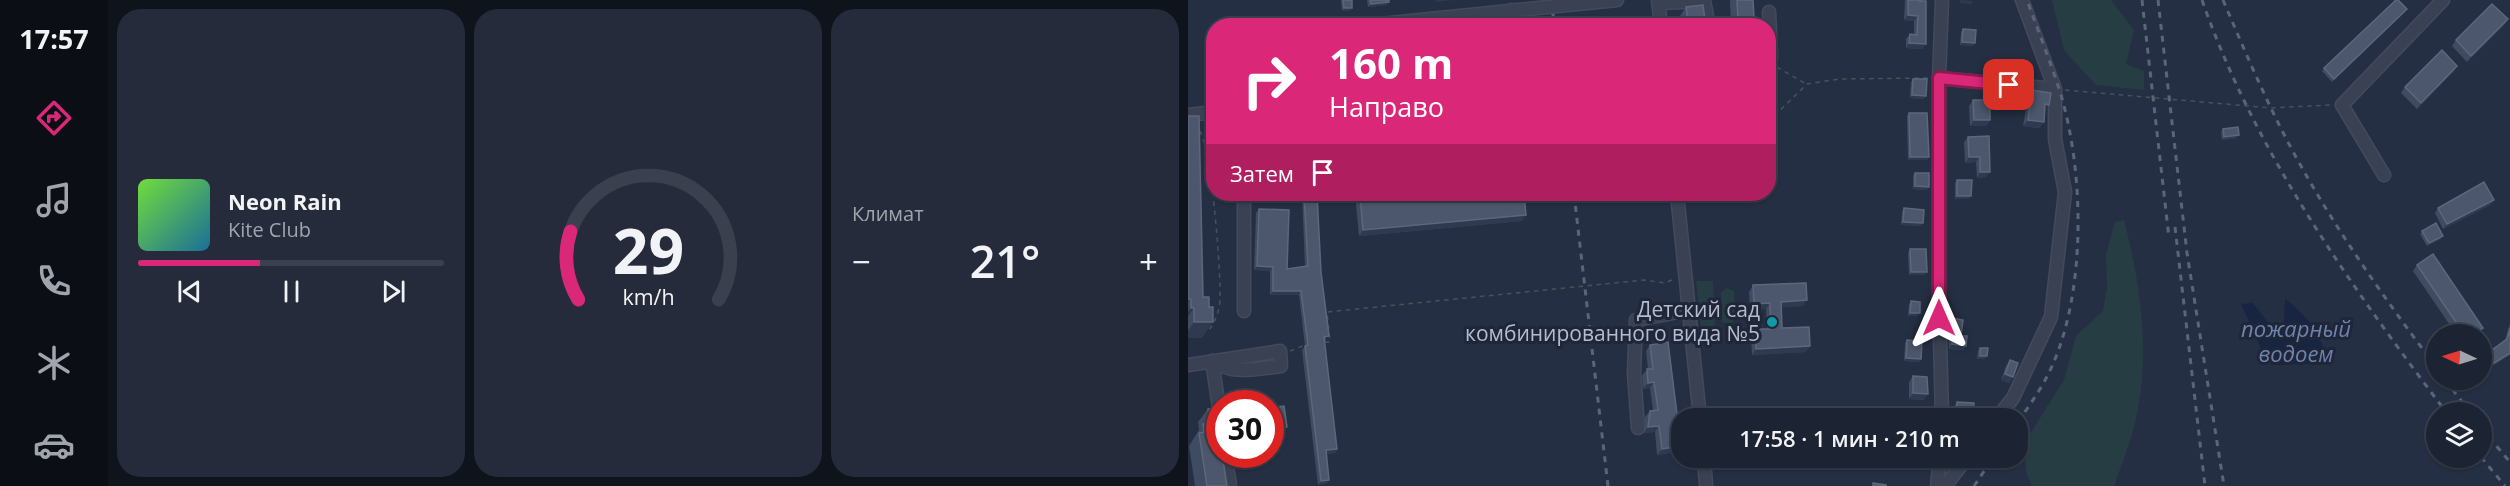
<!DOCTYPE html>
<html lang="ru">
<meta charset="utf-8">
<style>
body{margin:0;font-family:"Open Sans",sans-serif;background:#252b3a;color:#f1f3f6;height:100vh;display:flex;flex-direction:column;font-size:22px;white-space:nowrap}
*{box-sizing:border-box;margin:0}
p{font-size:20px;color:#a0a4ac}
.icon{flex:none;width:33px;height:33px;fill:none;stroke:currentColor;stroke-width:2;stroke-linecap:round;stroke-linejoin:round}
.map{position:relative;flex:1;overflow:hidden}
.details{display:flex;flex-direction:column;gap:9px;padding:9px;background:#0f131c;width:1080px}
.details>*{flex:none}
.top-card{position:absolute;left:18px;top:18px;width:570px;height:183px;border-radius:24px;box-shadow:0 2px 4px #0004,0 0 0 2px #3a404d;background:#db2777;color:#fff;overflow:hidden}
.needle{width:39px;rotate:274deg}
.tools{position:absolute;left:1238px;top:324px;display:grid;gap:12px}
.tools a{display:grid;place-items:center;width:66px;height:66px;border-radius:50%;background:#1c2332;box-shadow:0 2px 4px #0004,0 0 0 2px #3a404d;font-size:30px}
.speed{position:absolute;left:18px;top:390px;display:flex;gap:12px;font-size:30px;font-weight:700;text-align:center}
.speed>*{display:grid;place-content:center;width:78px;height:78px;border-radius:50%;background:#1c2332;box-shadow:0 2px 4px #0004,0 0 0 2px #3a404d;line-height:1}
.speed .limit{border:9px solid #d22;background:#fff;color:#111}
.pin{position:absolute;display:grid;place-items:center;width:51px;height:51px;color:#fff;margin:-26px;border-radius:12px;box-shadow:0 3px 9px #0006}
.me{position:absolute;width:66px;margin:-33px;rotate:0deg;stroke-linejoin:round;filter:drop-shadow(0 0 4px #0008)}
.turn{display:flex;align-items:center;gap:21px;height:126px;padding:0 24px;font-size:27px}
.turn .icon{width:78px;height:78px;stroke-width:2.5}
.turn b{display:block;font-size:42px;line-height:51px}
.then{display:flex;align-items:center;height:57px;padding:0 24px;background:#0003;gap:12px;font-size:22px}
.big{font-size:45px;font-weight:600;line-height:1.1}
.details .tile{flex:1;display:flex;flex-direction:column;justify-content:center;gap:9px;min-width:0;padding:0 21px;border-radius:24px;background:#252b3a}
.details .dial{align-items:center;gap:0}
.dial svg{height:156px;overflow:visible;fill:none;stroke:#3a404d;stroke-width:7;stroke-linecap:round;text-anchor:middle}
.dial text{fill:#f1f3f6;stroke:none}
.song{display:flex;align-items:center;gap:18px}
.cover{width:72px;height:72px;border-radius:9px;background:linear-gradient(135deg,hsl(100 70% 55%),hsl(200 70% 35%))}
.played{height:6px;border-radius:3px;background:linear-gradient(90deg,#db2777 40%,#3a404d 40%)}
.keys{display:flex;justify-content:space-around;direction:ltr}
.heat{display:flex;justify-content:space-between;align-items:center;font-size:33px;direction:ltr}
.details .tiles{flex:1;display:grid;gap:9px;grid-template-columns:repeat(3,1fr)}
.trip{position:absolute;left:483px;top:408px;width:357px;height:60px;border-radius:24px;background:#1c2332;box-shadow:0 2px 4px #0004,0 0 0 2px #3a404d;font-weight:600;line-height:60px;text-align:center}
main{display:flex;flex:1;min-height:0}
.dock{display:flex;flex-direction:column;width:108px;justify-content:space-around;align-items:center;background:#0b0e14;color:#a0a4ac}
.dock .icon{width:42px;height:42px}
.dock .selected{color:#db2777}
.dock b{font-size:27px;color:#f1f3f6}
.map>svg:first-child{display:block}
</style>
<main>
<nav class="dock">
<b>17:57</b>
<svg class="icon selected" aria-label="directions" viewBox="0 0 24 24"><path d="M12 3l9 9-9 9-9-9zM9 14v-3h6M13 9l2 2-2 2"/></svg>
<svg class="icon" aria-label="music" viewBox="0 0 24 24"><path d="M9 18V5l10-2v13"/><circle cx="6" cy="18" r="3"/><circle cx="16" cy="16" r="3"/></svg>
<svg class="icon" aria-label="phone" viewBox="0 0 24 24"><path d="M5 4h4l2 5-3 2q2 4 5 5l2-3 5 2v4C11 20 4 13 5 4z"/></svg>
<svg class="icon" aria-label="climate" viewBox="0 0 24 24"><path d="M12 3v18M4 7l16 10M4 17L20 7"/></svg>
<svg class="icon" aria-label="car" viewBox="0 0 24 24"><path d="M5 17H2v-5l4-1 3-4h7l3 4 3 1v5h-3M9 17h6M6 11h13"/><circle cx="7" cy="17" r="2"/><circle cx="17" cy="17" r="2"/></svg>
</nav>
<section class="details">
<div class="tiles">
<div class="tile">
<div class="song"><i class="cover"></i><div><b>Neon Rain</b><p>Kite Club</p></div></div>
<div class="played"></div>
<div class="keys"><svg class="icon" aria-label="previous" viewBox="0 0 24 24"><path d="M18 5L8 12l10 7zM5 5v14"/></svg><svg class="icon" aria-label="pause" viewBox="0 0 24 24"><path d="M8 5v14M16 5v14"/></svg><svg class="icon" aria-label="next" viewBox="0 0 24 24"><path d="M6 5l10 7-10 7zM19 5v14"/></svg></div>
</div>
<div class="tile dial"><svg viewBox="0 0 100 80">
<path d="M14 69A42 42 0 1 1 86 69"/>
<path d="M14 69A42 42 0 0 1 10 34" stroke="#db2777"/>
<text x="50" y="56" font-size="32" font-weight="700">29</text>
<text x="50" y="72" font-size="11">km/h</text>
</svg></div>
<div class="tile"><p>Климат</p>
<div class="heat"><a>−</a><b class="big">21°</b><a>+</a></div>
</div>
</div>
</section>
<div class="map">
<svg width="1322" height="486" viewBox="0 0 1322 486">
<rect width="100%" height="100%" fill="#252f43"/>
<g fill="#273d44">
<polygon points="864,0 923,0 946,30 938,64 956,71 956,90 908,85 876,50"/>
<path d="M936 220C954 289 964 364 944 434 939 451 932 469 926 486H844L839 475 835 445 876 380 888 336 915 311 919 288 918 254 927 222Z"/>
<polygon points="508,281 525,281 527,326 513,326"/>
<polygon points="539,288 546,291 547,319 543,324 534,322 533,292"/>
</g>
<path fill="#172442" d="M1097 299C1121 317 1129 330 1139 357L1119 364 1084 365 1074 350 1053 304 1065 303 1081 324 1096 323Z"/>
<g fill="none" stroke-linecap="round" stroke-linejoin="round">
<defs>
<g id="minor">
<polyline points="470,0 473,26"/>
<polyline points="471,3 516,1 521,26"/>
<polyline points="324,10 325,26"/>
<polyline points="173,26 429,0"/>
<polyline points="580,57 583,57 581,12"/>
<polyline points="751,78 867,89"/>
<polyline points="0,115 26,112"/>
<polyline points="1196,175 1154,105 1255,0"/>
<polyline points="489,194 512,418"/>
<polyline points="56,311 56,194"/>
<polyline points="24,361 32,414"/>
<path d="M0 365 92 351 93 366C69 369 45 375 24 361"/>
<polyline points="754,418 751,298 751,78 754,0"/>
<polyline points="809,418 825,398 863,317 877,192 867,139 867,89 834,0"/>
<polyline points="450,428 446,373 448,320 501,310"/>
<polyline points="37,454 42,486"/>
<polyline points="516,458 518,486"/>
<polyline points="749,486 752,458"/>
<polyline points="757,486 779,458"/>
</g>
</defs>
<use href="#minor" stroke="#434a5c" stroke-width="15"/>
<g stroke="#40565b" stroke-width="1.5" stroke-dasharray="4.5 4.5" stroke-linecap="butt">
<polyline points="589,67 618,84"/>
<polyline points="877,90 1083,108 1142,105"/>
<polyline points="580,122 619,84 651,79 741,78"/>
<path d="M12 131C24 152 33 273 32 300 31 312 28 320 21 330"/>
<polyline points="137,342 142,342 139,312 456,280 477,283 486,279"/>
<polyline points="102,351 117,345"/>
</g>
<use href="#minor" stroke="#394152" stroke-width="12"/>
<g stroke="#5b6479" stroke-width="3" stroke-dasharray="6 6" stroke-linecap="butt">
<polyline points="954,0 981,238"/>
<polyline points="970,0 999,253 1036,486"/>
<path d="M1014 0C1067 152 1162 285 1258 412"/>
<path d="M1035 0C1059 56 1083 113 1113 166 1152 236 1200 303 1248 367"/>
<polyline points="365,14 366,26"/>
<polyline points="386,194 420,486"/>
<polyline points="987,227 1017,486"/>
<polyline points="1257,380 1282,412"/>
<path d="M830 422C843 403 856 385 865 364 898 288 896 173 873 95 863 63 850 31 839 0"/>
<polyline points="1293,428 1322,462"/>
<polyline points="1293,457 1317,486"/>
<polyline points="786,486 805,458"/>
</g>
</g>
<g fill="#3f4b61">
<polygon points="153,0 164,0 162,11 154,11"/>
<polygon points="179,0 201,0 199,5 180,7"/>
<polygon points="542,0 565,0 566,18 561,26 543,26"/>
<polygon points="717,0 733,0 738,44 734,49 718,48 718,39 722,34 726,35 726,21 716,20"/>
<polygon points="498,7 517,20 522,26 493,26 492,16"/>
<polygon points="1219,9 1144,82 1134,71 1136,68"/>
<polygon points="1316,25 1279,62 1264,46 1268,40"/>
<polygon points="775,29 787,43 785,46 772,45 773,32"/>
<polygon points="1269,66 1265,72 1229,109 1213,93 1217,87"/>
<polygon points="725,79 736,99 722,98 723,82"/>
<polygon points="844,90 857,111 856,122 851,128 835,126 840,96"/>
<polygon points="785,100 802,120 798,126 782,126 781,106"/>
<polygon points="721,113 739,160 720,160 719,116"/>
<polygon points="0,116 14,338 0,338"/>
<polygon points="1035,129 1049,138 1034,140 1033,132"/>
<polygon points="801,136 798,177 789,178 788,162 777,163 776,142 780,137"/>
<polygon points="727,173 739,190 725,189 725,176"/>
<polygon points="769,180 781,199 767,199 767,183"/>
<polygon points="114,194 129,194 133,272 138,340 136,340 149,449 147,453 138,454 141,480 139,483 130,485 114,350 117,346 111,295 82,295 82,271 66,270 68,213 71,209 99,269 117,267"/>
<polygon points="167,194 336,194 338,215 334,221 171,236"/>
<polygon points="1306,200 1302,205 1255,229 1247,213 1250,208"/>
<polygon points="716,208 733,226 713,225 714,211"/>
<polygon points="1234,231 1253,239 1239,246 1232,234"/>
<polygon points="722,249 737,275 721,275 720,253"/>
<polygon points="1229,265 1295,328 1291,334 1268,334 1225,271"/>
<polygon points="565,285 615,306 593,307 594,328 618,352 564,355 563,335 567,329 579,329 578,309 562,310 561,292"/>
<polygon points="723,301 729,316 720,316 721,304"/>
<polygon points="764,318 778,346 775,350 761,349 760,323"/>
<polygon points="1322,323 1322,355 1293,373 1293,358 1317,340"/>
<polygon points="719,340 731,362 716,361 717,343"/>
<polygon points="462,345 488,452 469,455 467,432 456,433 457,417 462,411 465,410 462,388 455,389 454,375 460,369 458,351"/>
<polygon points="792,348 797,359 789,359 790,351"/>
<polygon points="822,360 825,377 821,383 813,380 818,366"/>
<polygon points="725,376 736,400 721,399 721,382"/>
<polygon points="769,402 785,416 783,418 766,418 767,405"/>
<polygon points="20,409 32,454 39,486 7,486 1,446 11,430 10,422"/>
<polygon points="712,458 731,458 722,467"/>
</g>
<g fill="#2f3a50">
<polygon points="248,0 266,0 247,2"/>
<polygon points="773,0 785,1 783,4 771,3"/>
<polygon points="201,2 199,5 180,7 183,4"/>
<polygon points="156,8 164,8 162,11 154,11"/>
<polygon points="1219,9 1217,12 1144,82 1146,79"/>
<polygon points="720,15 730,16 726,21 716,20"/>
<polygon points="566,18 561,26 545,26 550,19"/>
<polygon points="1320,19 1316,25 1279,62 1283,56"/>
<polygon points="500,22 505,22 502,26 497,26"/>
<polygon points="774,42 787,43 785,46 772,45"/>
<polygon points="721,43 738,44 734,49 718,48"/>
<polygon points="1269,66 1265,72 1229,109 1233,103"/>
<polygon points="724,95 738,96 736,99 722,98"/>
<polygon points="786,120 802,120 798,126 782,126"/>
<polygon points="840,120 856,122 851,128 835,126"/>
<polygon points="1051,135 1049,138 1034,140 1036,137"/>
<polygon points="722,157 741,157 739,160 720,160"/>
<polygon points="781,157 792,157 788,162 777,163"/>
<polygon points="792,172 802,172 798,177 789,178"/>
<polygon points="727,186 741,187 739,190 725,189"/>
<polygon points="769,196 783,196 781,199 767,199"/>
<polygon points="1306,200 1302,205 1255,229 1259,224"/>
<polygon points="338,215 334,221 171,236 175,230"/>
<polygon points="715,222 735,223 733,226 713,225"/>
<polygon points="1255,236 1253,239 1239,246 1241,243"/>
<polygon points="69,266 85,267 82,271 66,270"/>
<polygon points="723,272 739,272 737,275 721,275"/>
<polygon points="85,291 113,291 111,295 82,295"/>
<polygon points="619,300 615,306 588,308 593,302"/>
<polygon points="582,303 578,309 562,310 566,304"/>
<polygon points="3,308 6,308 0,316 0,312"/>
<polygon points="722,313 732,313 729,316 720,316"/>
<polygon points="6,322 25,322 14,338 0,338 0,331"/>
<polygon points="1295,328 1291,334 1285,334"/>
<polygon points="764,344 778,346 775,350 761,349"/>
<polygon points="622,346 618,352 564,355 568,349"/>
<polygon points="1322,353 1322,355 1293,373 1295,370"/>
<polygon points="792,356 799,356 797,359 789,359"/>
<polygon points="718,358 733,359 731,362 716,361"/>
<polygon points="817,374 825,377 821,383 813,380"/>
<polygon points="466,382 462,388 455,389 460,383"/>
<polygon points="725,393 740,394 736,400 721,399"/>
<polygon points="768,415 785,416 783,418 766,418"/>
<polygon points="471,426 467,432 456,433 460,427"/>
<polygon points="99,427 90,441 82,442 82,430"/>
<polygon points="493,446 488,452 469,455 474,449"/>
<polygon points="149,449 147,453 135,454 138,450"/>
<polygon points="141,480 139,483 130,485 133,481"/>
</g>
<g fill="#4c576d" stroke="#5c677c" stroke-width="1.5">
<polygon points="155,0 164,0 164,8 156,8"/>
<polygon points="182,0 201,0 201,2 183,4"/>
<polygon points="549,0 565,0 566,18 550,19"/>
<polygon points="720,0 733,0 732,1 738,1 738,44 721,43 722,34 729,35 730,16 720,15"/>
<polygon points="1208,0 1210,0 1219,9 1146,79 1136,68"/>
<polygon points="1304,4 1320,19 1283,56 1268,40"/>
<polygon points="515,5 517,20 522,23 522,26 505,26 505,22 500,22 498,7"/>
<polygon points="362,21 363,26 334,26 336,24"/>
<polygon points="321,23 324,26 300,26"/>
<polygon points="775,29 788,30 787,43 774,42"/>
<polygon points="1254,50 1269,66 1233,103 1217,87"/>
<polygon points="725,79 739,79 738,96 724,95"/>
<polygon points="844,90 863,93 861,105 857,104 856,122 840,120"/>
<polygon points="785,100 802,100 802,120 786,120"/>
<polygon points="721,113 739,113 741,157 722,157"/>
<polygon points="0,116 11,116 15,297 21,297 21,307 25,307 25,322 6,322 6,308 3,308 3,299 0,299"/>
<polygon points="1050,127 1051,135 1036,137 1035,129"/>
<polygon points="801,136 802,172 792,172 792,157 781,157 780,137"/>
<polygon points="727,173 741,173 741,187 727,186"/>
<polygon points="769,180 784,180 783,196 769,196"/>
<polygon points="1296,182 1306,200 1259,224 1250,208"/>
<polygon points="116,194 129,194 133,272 141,336 136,337 149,449 138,450 141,480 133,481 117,346 120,345 113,291 85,291 85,267 69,266 71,209 101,210 99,269 120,266"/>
<polygon points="172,194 336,194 338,215 175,230"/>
<polygon points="716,208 736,210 735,223 715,222"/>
<polygon points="1248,223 1255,236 1241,243 1234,231"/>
<polygon points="722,249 738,249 739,272 723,272"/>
<polygon points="1245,254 1295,328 1285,334 1276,334 1229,265"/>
<polygon points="618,283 619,300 593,302 594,328 621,327 622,346 568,349 567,329 583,329 582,303 566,304 565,285"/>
<polygon points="723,301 732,302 732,313 722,313"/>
<polygon points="764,318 775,320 773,336 779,336 778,346 764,344"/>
<polygon points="1322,328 1322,353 1295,370 1293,367 1293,358 1319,339"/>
<polygon points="719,340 734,341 733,359 718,358"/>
<polygon points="480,342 493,446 474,449 471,426 460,427 462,411 470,410 466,382 460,383 459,369 465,369 462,345"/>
<polygon points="792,348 800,348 799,356 792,356"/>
<polygon points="822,360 830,363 825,377 817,374"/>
<polygon points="725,376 739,377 740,394 725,393"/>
<polygon points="769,402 786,403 785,416 768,415"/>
<polygon points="96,406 99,427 82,430 82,408"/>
<polygon points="32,407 32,429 31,429 32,454 34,454 39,486 19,486 11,433 16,432 15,424 22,424 20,409"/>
<polygon points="719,412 734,413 734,418 719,418"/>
<polygon points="723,458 730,458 727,461"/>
<polygon points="685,483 698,485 698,486 685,486"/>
</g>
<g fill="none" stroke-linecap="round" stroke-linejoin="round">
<defs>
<polyline id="route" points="751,318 751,78 821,85"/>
</defs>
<use href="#route" stroke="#8e194d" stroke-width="15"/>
<use href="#route" stroke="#db2777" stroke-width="10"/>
</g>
<circle fill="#0f9aa8" stroke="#1e2638" stroke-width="2" cx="584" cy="322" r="6"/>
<g text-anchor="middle" stroke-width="6" stroke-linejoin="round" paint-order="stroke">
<g font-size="21" fill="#b6bccc" stroke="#1e2638" text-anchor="end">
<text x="572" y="317">Детский сад<tspan x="572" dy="24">комбинированного вида №5</tspan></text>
</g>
<g font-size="22" font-style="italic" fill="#6e82ad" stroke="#1e2638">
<text x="1108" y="337">пожарный<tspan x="1108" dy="25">водоем</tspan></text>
</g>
</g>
</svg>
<div class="tools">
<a><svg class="needle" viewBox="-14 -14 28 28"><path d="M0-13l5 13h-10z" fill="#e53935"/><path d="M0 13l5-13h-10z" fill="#a0a4ac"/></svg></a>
<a><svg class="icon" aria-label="layers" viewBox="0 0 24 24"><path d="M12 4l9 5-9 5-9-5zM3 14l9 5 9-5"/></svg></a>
</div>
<div class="speed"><div class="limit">30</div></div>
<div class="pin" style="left:821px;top:85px;background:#d93025"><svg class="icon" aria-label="arrive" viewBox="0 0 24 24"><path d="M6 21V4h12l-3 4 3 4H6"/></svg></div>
<svg class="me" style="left:751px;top:318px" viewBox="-20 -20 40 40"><path d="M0-17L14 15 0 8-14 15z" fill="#db2777" stroke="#fff" stroke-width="4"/></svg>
<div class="trip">17:58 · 1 мин · 210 m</div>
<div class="top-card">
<div class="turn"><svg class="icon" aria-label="right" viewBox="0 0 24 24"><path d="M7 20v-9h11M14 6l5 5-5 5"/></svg><div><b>160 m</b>Направо</div></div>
<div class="then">Затем<svg class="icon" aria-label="arrive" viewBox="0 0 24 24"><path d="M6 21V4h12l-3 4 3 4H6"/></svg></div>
</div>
</div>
</main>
